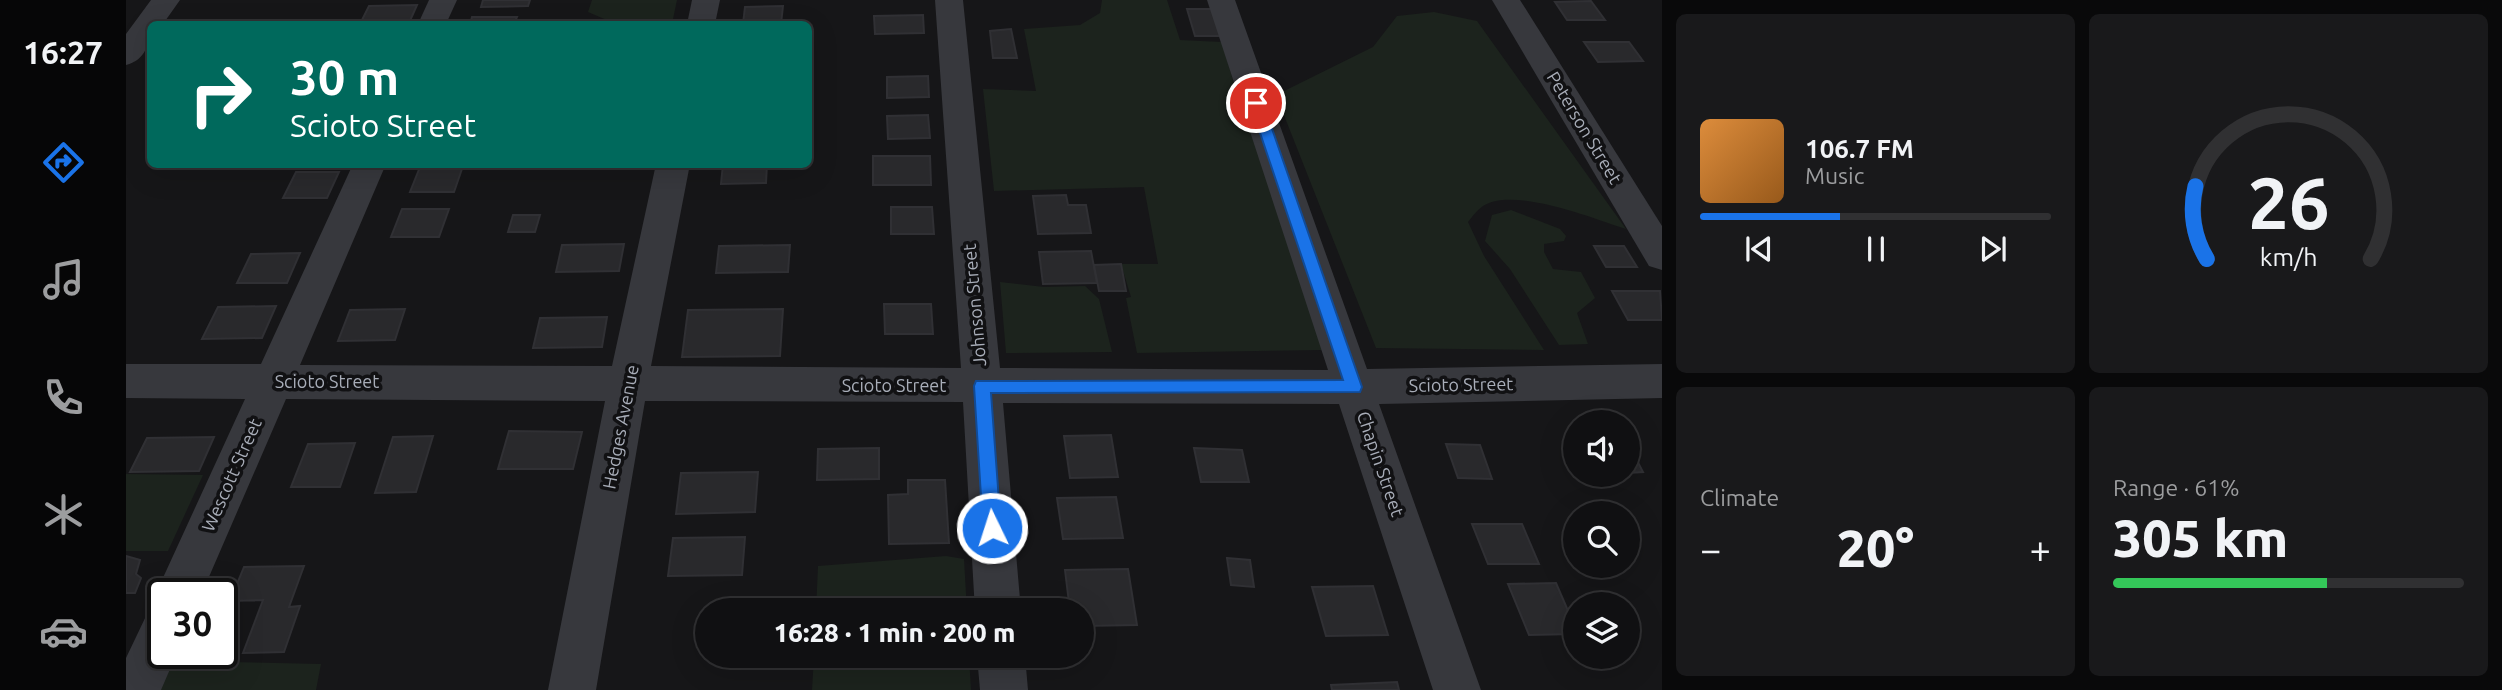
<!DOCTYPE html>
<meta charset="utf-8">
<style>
body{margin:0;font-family:Ubuntu,sans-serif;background:#19191b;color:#f1f3f6;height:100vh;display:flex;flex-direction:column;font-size:26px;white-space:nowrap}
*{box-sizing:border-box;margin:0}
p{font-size:23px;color:#9c9d9f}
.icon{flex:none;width:38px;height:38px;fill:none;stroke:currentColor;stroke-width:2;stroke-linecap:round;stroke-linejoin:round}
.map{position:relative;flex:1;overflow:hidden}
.sheet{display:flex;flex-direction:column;gap:14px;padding:14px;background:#09090a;width:840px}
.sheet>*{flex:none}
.top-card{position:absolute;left:21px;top:21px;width:665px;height:147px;border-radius:10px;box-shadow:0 7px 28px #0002,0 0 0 2px #303032;background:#00695c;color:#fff;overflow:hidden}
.tools{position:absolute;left:1437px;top:410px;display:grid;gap:14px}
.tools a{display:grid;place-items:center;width:77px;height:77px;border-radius:50%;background:#101012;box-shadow:0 7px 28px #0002,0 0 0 2px #303032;font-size:35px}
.speed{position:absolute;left:21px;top:578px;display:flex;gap:14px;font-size:35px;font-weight:700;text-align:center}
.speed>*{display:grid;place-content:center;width:91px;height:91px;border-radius:50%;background:#101012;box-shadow:0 7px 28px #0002,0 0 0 2px #303032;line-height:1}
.speed .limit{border:4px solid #111;border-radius:10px;background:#fff;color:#111}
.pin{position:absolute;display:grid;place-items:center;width:60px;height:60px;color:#fff;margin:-30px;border:4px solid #fff;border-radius:50%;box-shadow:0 2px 7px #0007}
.me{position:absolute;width:77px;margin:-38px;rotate:356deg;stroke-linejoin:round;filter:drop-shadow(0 0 5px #0008)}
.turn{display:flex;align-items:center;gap:24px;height:147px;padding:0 28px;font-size:32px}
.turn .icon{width:91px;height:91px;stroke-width:2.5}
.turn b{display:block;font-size:49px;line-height:60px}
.big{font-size:52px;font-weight:800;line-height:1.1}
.sheet .tile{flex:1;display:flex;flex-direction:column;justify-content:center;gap:10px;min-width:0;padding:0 24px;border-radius:10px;background:#19191b}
.sheet .dial{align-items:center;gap:0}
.dial svg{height:182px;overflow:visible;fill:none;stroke:#303032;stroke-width:7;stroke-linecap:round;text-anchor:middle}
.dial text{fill:#f1f3f6;stroke:none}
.song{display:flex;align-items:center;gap:21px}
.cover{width:84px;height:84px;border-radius:10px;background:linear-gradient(135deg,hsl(30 70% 55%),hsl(30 70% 35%))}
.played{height:7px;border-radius:4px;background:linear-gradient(90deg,#1a73e8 40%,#303032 40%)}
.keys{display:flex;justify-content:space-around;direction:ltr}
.heat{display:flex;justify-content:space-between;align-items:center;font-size:38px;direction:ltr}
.charge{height:10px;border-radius:5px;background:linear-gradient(90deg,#34c759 61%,#303032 0)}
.sheet .tiles{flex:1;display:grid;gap:14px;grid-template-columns:repeat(2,1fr)}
.trip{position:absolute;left:569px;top:598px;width:399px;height:70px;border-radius:35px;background:#101012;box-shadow:0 7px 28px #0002,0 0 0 2px #303032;font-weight:800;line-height:70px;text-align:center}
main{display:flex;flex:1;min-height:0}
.dock{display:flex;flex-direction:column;width:126px;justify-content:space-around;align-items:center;background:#060607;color:#9c9d9f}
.dock .icon{width:49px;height:49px}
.dock .on{color:#1a73e8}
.dock b{font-size:32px;color:#f1f3f6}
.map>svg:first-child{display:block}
</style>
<main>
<nav class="dock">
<b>16:27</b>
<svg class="icon on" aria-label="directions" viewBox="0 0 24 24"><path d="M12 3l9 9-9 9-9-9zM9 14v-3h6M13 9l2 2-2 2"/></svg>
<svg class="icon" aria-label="music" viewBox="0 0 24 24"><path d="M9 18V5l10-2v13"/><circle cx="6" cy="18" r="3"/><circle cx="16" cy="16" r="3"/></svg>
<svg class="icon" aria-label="phone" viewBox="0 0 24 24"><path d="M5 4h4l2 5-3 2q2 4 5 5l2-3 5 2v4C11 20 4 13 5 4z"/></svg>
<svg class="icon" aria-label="climate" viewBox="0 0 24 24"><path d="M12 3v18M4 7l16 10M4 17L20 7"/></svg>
<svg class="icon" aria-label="car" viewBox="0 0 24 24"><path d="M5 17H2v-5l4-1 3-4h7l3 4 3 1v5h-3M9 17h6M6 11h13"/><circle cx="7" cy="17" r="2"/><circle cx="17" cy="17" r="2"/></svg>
</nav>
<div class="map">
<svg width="1536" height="690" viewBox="0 0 1536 690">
<rect width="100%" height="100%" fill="#161618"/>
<g fill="#1c231d">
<polygon points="466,0 551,0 546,24 490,24 462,12"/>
<polygon points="976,0 1041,0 1054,40 1096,42 1111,94 1145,183 1197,350 1011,353 1000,298 1005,297 995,264 1032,264 1018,187 868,191 857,89 910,91 898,29 954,25 974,13"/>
<path d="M1308 12 1351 21 1500 229C1468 219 1387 186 1357 206 1351 210 1346 217 1342 222L1358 256 1418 350 1250 348 1150 95 1247 47 1271 16Z"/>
<polygon points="1385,210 1434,229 1440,236 1438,241 1418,244 1418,252 1427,269 1455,272 1469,298 1451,313 1462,344 1433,345 1384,269 1359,241 1366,215"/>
<polygon points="874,282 918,287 959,286 973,299 986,352 880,353"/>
<polygon points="0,474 77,475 42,551 0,551"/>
<polygon points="820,556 838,559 841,611 690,611 692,566"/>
<polygon points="114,629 102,662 195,664 190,690 33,690 48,653 96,653 96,630"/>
<polygon points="688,656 843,656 845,690 686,690"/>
</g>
<g fill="#29292c" stroke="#303034" stroke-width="2">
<polygon points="357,0 404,0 402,6 355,7"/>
<polygon points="1465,1 1479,20 1441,20 1429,2"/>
<polygon points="291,5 283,23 234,24 243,6"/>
<polygon points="657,6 655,24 617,24 619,7"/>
<polygon points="1061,9 1087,9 1096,36 1069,36"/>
<polygon points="797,15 798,33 749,34 748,16"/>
<polygon points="346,17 391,17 388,24 344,24"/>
<polygon points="885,29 891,58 867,58 864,31"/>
<polygon points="1458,42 1503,42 1517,61 1472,62"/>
<polygon points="802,76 803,97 761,98 761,77"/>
<polygon points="802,115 804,138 762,139 761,116"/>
<polygon points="747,156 804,156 805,185 747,185"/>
<polygon points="597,164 641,164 640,183 595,184"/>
<polygon points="337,166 328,192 284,192 294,167"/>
<polygon points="170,172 213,172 201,198 157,198"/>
<polygon points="940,195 942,205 960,205 965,233 912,234 907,196"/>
<polygon points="765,207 806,207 808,234 765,234"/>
<polygon points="276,209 323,209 313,237 265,237"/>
<polygon points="387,215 414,215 409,232 382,232"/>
<polygon points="498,244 493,271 430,272 436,245"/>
<polygon points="664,245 662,272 590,273 593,246"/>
<polygon points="1468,246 1498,246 1511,267 1480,267"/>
<polygon points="965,251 971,283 917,284 913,252"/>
<polygon points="174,253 161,283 111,283 125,254"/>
<polygon points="995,264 1000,291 973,291 968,265"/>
<polygon points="1486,291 1534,291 1536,320 1502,320"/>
<polygon points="758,304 805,304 807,334 759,334"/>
<polygon points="150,306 136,338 76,339 92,307"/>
<polygon points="279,309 269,340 212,341 224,310"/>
<polygon points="657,309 654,356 556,357 562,310"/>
<polygon points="481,317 476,347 407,348 414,318"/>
<polygon points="383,431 456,432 447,469 372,469"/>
<polygon points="985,435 992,477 944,478 938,436"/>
<polygon points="307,436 290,492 249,493 267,437"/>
<polygon points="88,437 73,471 4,472 21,438"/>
<polygon points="229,443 214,487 165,487 182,444"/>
<polygon points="1502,443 1517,472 1502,473"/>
<polygon points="1320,444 1354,445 1366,479 1332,478"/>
<polygon points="753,448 753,479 691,480 692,449"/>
<polygon points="1068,448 1116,450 1123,482 1075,482"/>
<polygon points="632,472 629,512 550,514 555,473"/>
<polygon points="782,480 819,480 823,543 763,544 762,495 782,494"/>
<polygon points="990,497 997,538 937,539 931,498"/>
<polygon points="1346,524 1396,524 1413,564 1362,564"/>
<polygon points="619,537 616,575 542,576 547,538"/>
<polygon points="0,556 14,560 10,574 15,578 9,593 0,593"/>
<polygon points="1101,558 1124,560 1128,587 1105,585"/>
<polygon points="178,566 163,607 174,606 158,652 117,653 137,600 104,601 118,567"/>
<polygon points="1002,569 1011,625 956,626 956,611 944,611 939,570"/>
<polygon points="1430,583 1449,627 1449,634 1403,635 1382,584"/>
<polygon points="1247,586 1262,635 1200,636 1186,587"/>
<polygon points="1271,682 1273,690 1206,690 1205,685"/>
</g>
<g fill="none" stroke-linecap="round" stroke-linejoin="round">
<g fill="#37383d" fill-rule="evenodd">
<path d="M25 0H54L37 24H24C24 43 20 60 0 65V34Z"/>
<polygon points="303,0 331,0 320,24 292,24"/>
<polygon points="566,0 594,0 589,24 561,24"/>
<polygon points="809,0 837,0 874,368 1202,370 1081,0 1109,0 1241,369 1536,364 1536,398 1253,404 1355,690 1307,690 1213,404 877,403 895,611 849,611 837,402 519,401 470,690 422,690 479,401 160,399 76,593 37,593 37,653 51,653 35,690 0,690 0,658 21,614 36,607 30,593 119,399 0,398 0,364 135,364 227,164 260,164 174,365 486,366 530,164 564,164 525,366 835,368"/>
<polygon points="1366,0 1394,0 1536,226 1536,270 1523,266"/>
<polygon points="851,656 899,656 902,690 854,690"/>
</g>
</g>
<polygon fill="#1a73e8" stroke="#114b97" stroke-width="2" points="1130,99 1137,103 1236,387 1234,392 865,393 875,528 873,534 866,537 860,534 857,528 848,386 850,381 1217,380 1124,103"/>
<g text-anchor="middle" stroke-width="7" stroke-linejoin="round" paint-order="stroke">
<g font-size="18" fill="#a8adb8" stroke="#111113">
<text transform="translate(1458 128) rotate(59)" y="6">Peterson Street</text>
<text transform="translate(849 305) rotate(-95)" y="6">Johnson Street</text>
<text x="201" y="388">Scioto Street</text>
<text transform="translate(1335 385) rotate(-1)" y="6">Scioto Street</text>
<text x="768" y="392">Scioto Street</text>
<text transform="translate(495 427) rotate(-79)" y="6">Hedges Avenue</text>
<text transform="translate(1254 464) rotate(71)" y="6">Chapin Street</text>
<text transform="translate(106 475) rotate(-66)" y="6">Wescott Street</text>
</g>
</g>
</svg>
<div class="tools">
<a><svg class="icon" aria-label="sound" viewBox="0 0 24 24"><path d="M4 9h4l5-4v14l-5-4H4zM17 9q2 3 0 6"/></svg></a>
<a><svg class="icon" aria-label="search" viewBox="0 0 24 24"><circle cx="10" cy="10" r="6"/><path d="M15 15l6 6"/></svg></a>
<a><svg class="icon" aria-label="layers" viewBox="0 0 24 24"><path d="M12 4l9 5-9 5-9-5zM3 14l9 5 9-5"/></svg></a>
</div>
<div class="speed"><div class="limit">30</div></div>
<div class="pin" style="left:1130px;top:103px;background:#d93025"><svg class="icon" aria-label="arrive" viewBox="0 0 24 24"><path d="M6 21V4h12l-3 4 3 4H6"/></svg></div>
<svg class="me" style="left:866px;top:528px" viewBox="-20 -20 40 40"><circle r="17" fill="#1a73e8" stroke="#fff" stroke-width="3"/><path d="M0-11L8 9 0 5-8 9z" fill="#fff"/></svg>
<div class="trip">16:28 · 1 min · 200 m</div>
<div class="top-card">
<div class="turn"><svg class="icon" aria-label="right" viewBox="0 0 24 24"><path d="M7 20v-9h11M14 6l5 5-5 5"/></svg><div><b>30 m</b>Scioto Street</div></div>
</div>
</div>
<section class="sheet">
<div class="tiles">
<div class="tile">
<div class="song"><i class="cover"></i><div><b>106.7 FM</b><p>Music</p></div></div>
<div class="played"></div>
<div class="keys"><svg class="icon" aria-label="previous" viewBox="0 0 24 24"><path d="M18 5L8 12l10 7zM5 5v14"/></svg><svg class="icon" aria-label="pause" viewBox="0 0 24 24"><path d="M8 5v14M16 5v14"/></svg><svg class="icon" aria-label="next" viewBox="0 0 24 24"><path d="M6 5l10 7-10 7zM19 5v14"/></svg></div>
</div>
<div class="tile dial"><svg viewBox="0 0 100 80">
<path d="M14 69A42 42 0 1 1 86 69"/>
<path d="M14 69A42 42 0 0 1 9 37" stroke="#1a73e8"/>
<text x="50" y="56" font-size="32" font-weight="700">26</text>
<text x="50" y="72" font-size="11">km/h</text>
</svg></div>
<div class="tile"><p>Climate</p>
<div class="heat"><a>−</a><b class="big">20°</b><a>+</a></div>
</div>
<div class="tile"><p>Range · 61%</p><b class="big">305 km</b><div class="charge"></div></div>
</div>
</section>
</main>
